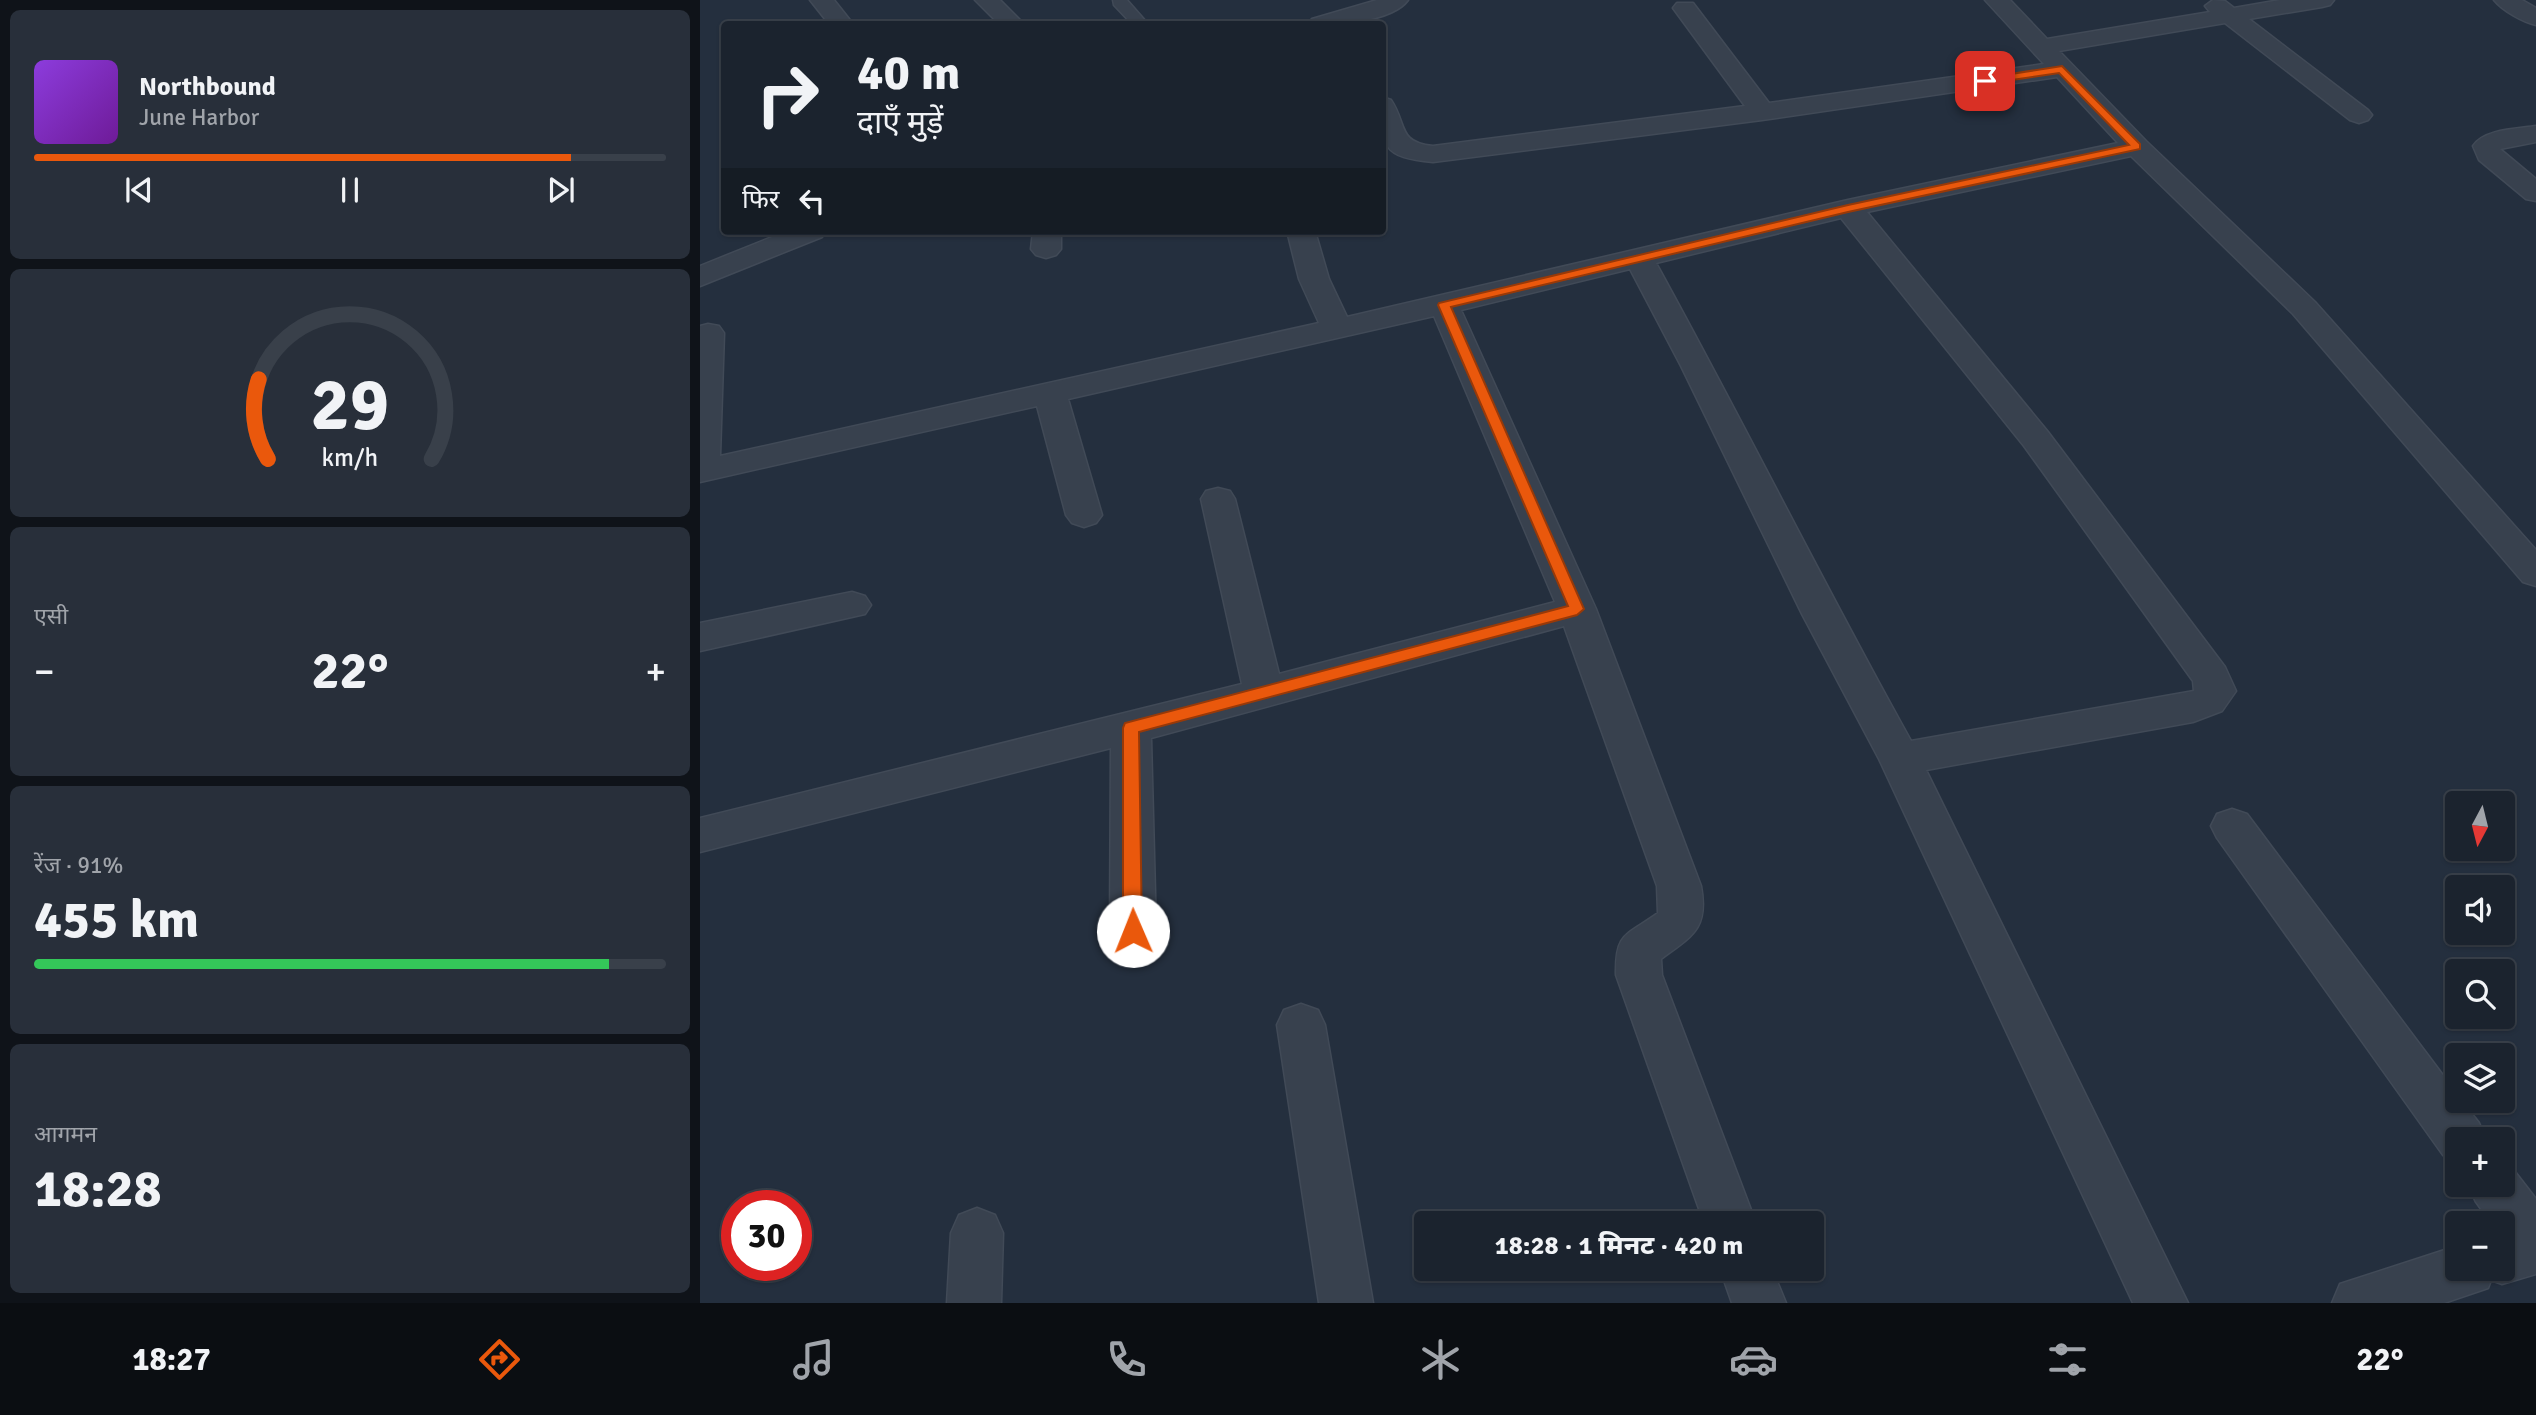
<!DOCTYPE html>
<html lang="hi">
<meta charset="utf-8">
<style>
body{margin:0;font-family:Signika,"Noto Sans Devanagari",sans-serif;background:#282f3a;color:#f1f3f6;height:100vh;display:flex;flex-direction:column;font-size:26px;white-space:nowrap}
*{box-sizing:border-box;margin:0}
p{font-size:23px;color:#a0a4aa}
.icon{flex:none;width:38px;height:38px;fill:none;stroke:currentColor;stroke-width:2;stroke-linecap:round;stroke-linejoin:round}
.map{position:relative;flex:1;overflow:hidden}
.details{display:flex;flex-direction:column;gap:10px;padding:10px;background:#0f1319;width:700px}
.details>*{flex:none}
.hud{position:absolute;left:21px;top:21px;width:665px;height:214px;border-radius:7px;box-shadow:0 2px 5px #0004,0 0 0 2px #39404a;background:#1b232e;color:#f1f3f6;overflow:hidden}
.needle{width:46px;rotate:187deg}
.buttons{position:absolute;left:1745px;top:791px;display:grid;gap:14px}
.buttons a{display:grid;place-items:center;width:70px;height:70px;border-radius:7px;background:#1b232e;box-shadow:0 2px 5px #0004,0 0 0 2px #39404a;font-size:35px}
.speed{position:absolute;left:21px;top:1190px;display:flex;gap:14px;font-size:35px;font-weight:700;text-align:center}
.speed>*{display:grid;place-content:center;width:91px;height:91px;border-radius:50%;background:#1b232e;box-shadow:0 2px 5px #0004,0 0 0 2px #39404a;line-height:1}
.speed .limit{border:10px solid #d22;background:#fff;color:#111}
.pin{position:absolute;display:grid;place-items:center;width:60px;height:60px;color:#fff;margin:-30px;border-radius:14px;box-shadow:0 4px 10px #0006}
.me{position:absolute;width:77px;margin:-38px;rotate:359deg;stroke-linejoin:round;filter:drop-shadow(0 0 5px #0008)}
.turn{display:flex;align-items:center;gap:24px;height:147px;padding:0 21px;font-size:32px}
.turn .icon{width:91px;height:91px;stroke-width:2.5}
.turn b{display:block;font-size:49px;line-height:60px}
.then{display:flex;align-items:center;height:66px;padding:0 21px;background:#0003;gap:14px;font-size:26px}
.big{font-size:52px;font-weight:800;line-height:1.1}
.details .card{flex:1;display:flex;flex-direction:column;justify-content:center;gap:10px;min-width:0;padding:0 24px;border-radius:10px;background:#282f3a}
.details .dial{align-items:center;gap:0}
.dial svg{height:182px;overflow:visible;fill:none;stroke:#39404a;stroke-width:7;stroke-linecap:round;text-anchor:middle}
.dial text{fill:#f1f3f6;stroke:none}
.song{display:flex;align-items:center;gap:21px}
.cover{width:84px;height:84px;border-radius:10px;background:linear-gradient(135deg,hsl(270 70% 55%),hsl(280 70% 35%))}
.played{height:7px;border-radius:4px;background:linear-gradient(90deg,#ea580c 85%,#39404a 85%)}
.keys{display:flex;justify-content:space-around;direction:ltr}
.heat{display:flex;justify-content:space-between;align-items:center;font-size:38px;direction:ltr}
.charge{height:10px;border-radius:5px;background:linear-gradient(90deg,#34c759 91%,#39404a 0)}
.trip{position:absolute;left:714px;top:1211px;width:410px;height:70px;border-radius:7px;background:#1b232e;box-shadow:0 2px 5px #0004,0 0 0 2px #39404a;font-weight:800;line-height:70px;text-align:center}
.tabs{display:flex;height:112px;justify-content:space-around;align-items:center;background:#0b0e12;color:#a0a4aa}
.tabs .icon{width:49px;height:49px}
.tabs .active{color:#ea580c}
.tabs b{font-size:32px;color:#f1f3f6}
main{display:flex;flex:1;min-height:0}
.map>svg:first-child{display:block}
</style>
<main>
<section class="details">
<div class="card">
<div class="song"><i class="cover"></i><div><b>Northbound</b><p>June Harbor</p></div></div>
<div class="played"></div>
<div class="keys"><svg class="icon" aria-label="previous" viewBox="0 0 24 24"><path d="M18 5L8 12l10 7zM5 5v14"/></svg><svg class="icon" aria-label="pause" viewBox="0 0 24 24"><path d="M8 5v14M16 5v14"/></svg><svg class="icon" aria-label="next" viewBox="0 0 24 24"><path d="M6 5l10 7-10 7zM19 5v14"/></svg></div>
</div>
<div class="card dial"><svg viewBox="0 0 100 80">
<path d="M14 69A42 42 0 1 1 86 69"/>
<path d="M14 69A42 42 0 0 1 10 34" stroke="#ea580c"/>
<text x="50" y="56" font-size="32" font-weight="700">29</text>
<text x="50" y="72" font-size="11">km/h</text>
</svg></div>
<div class="card"><p>एसी</p>
<div class="heat"><a>−</a><b class="big">22°</b><a>+</a></div>
</div>
<div class="card"><p>रेंज · 91%</p><b class="big">455 km</b><div class="charge"></div></div>
<div class="card"><p>आगमन</p><b class="big">18:28</b></div>
</section>
<div class="map">
<svg width="1836" height="1303" viewBox="0 0 1836 1303">
<rect width="100%" height="100%" fill="#242f3e"/>
<g fill="none" stroke-linecap="round" stroke-linejoin="round">
<defs>
<polygon id="lane" points="413,0 427,0 448,24 432,24 414,5"/>
<g id="street">
<polygon points="110,0 134,0 153,24 129,24"/>
<polygon points="275,0 300,0 324,24 299,24"/>
<path d="M677 0H708C692 22 633 26 608 24L612 19Z"/>
<path d="M1285 0H1310L1347 39 1510 12 1505 6 1513 0 1525 1 1534 8 1580 0H1634L1630 5 1622 7 1549 19 1668 110 1672 115 1668 120 1659 123 1650 120 1525 23 1359 51 1446 141 1615 302 1836 550V586L1823 582 1593 314 1431 156 1167 212 1348 432 1525 667 1536 691 1522 711 1493 722 1226 770 1488 1303H1433L1179 759 1102 614 981 366 930 269 761 310 896 609 1001 886C1009 929 992 936 961 959L962 975 1056 1223H1004L916 975C915 932 926 936 958 913L957 886 864 626 451 738 456 931 449 944 433 950 417 944 410 931 411 748 0 852V818L542 684 501 499 506 491 518 488 530 491 535 499 579 674 855 602 734 316 368 399 402 515 396 523 384 527 372 523 366 515 337 406 0 482V326L8 324 19 326 24 333 20 456 619 323 599 279 587 231H615L629 279 647 317 1148 200 1418 143 1357 77 1062 120 733 162C679 157 682 145 682 97L691 100C707 123 697 143 733 146L1045 106 973 8 977 3H993L1069 103 1344 64ZM1141 218 1324 446 1493 681 1494 691 1211 741C1123 583 1043 421 956 263Z"/>
<path d="M1794 0H1822L1836 8V25C1823 22 1803 11 1794 0Z"/>
<path d="M1836 126V142L1800 149 1836 179V201L1826 199 1779 160 1773 146C1784 129 1817 129 1836 126Z"/>
<polygon points="87,231 126,231 122,237 0,286 0,266"/>
<polygon points="333,231 361,231 361,249 356,255 346,258 336,255 331,249"/>
<polygon points="152,592 165,596 171,605 165,614 0,651 0,623"/>
<polygon points="1532,809 1547,814 1757,1094 1757,1101 1762,1101 1779,1123 1786,1139 1757,1139 1757,1161 1743,1155 1517,838 1511,826 1517,814"/>
<polygon points="601,1004 618,1010 625,1025 673,1303 619,1303 577,1025 584,1010"/>
<polygon points="1802,1164 1812,1168 1836,1199 1836,1274 1802,1284 1791,1280 1788,1288 1744,1303 1632,1303 1640,1284 1757,1246 1757,1269 1802,1269 1802,1223 1791,1223 1776,1202 1768,1185 1802,1185"/>
<polygon points="277,1208 295,1215 303,1233 301,1303 247,1303 251,1233 259,1215"/>
<polygon points="1020,1269 1072,1269 1086,1303 1032,1303"/>
</g>
</defs>
<use href="#lane" stroke="#414a57" stroke-width="3"/>
<use href="#street" stroke="#414a57" stroke-width="3"/>
<use href="#lane" fill="#38414e" fill-rule="evenodd"/>
<use href="#street" fill="#38414e" fill-rule="evenodd"/>
</g>
<polygon fill="#ea580c" stroke="#983908" stroke-width="2" points="1362,66 1440,144 1440,149 1148,212 751,307 884,609 877,615 439,732 442,931 439,937 433,939 426,937 423,931 423,728 425,723 868,606 738,305 739,303 1148,205 1429,145 1359,73 1285,84 1280,81 1285,78"/>
</svg>
<div class="buttons">
<a><svg class="needle" viewBox="-14 -14 28 28"><path d="M0-13l5 13h-10z" fill="#e53935"/><path d="M0 13l5-13h-10z" fill="#a0a4aa"/></svg></a>
<a><svg class="icon" aria-label="sound" viewBox="0 0 24 24"><path d="M4 9h4l5-4v14l-5-4H4zM17 9q2 3 0 6"/></svg></a>
<a><svg class="icon" aria-label="search" viewBox="0 0 24 24"><circle cx="10" cy="10" r="6"/><path d="M15 15l6 6"/></svg></a>
<a><svg class="icon" aria-label="layers" viewBox="0 0 24 24"><path d="M12 4l9 5-9 5-9-5zM3 14l9 5 9-5"/></svg></a>
<a>+</a>
<a>−</a>
</div>
<div class="speed"><div class="limit">30</div></div>
<div class="pin" style="left:1285px;top:81px;background:#d93025"><svg class="icon" aria-label="arrive" viewBox="0 0 24 24"><path d="M6 21V4h12l-3 4 3 4H6"/></svg></div>
<svg class="me" style="left:433px;top:931px" viewBox="-20 -20 40 40"><circle r="19" fill="#fff"/><path d="M0-13L10 11 0 6-10 11z" fill="#ea580c"/></svg>
<div class="trip">18:28 · 1 मिनट · 420 m</div>
<div class="hud">
<div class="turn"><svg class="icon" aria-label="right" viewBox="0 0 24 24"><path d="M7 20v-9h11M14 6l5 5-5 5"/></svg><div><b>40 m</b>दाएँ मुड़ें</div></div>
<div class="then">फिर<svg class="icon" aria-label="left" viewBox="0 0 24 24"><path d="M17 20v-9H6M10 6l-5 5 5 5"/></svg></div>
</div>
</div>
</main>
<nav class="tabs">
<b>18:27</b>
<svg class="icon active" aria-label="directions" viewBox="0 0 24 24"><path d="M12 3l9 9-9 9-9-9zM9 14v-3h6M13 9l2 2-2 2"/></svg>
<svg class="icon" aria-label="music" viewBox="0 0 24 24"><path d="M9 18V5l10-2v13"/><circle cx="6" cy="18" r="3"/><circle cx="16" cy="16" r="3"/></svg>
<svg class="icon" aria-label="phone" viewBox="0 0 24 24"><path d="M5 4h4l2 5-3 2q2 4 5 5l2-3 5 2v4C11 20 4 13 5 4z"/></svg>
<svg class="icon" aria-label="climate" viewBox="0 0 24 24"><path d="M12 3v18M4 7l16 10M4 17L20 7"/></svg>
<svg class="icon" aria-label="car" viewBox="0 0 24 24"><path d="M5 17H2v-5l4-1 3-4h7l3 4 3 1v5h-3M9 17h6M6 11h13"/><circle cx="7" cy="17" r="2"/><circle cx="17" cy="17" r="2"/></svg>
<svg class="icon" aria-label="filters" viewBox="0 0 24 24"><path d="M4 7h16M4 17h16"/><circle cx="9" cy="7" r="2"/><circle cx="15" cy="17" r="2"/></svg>
<b>22°</b>
</nav>
